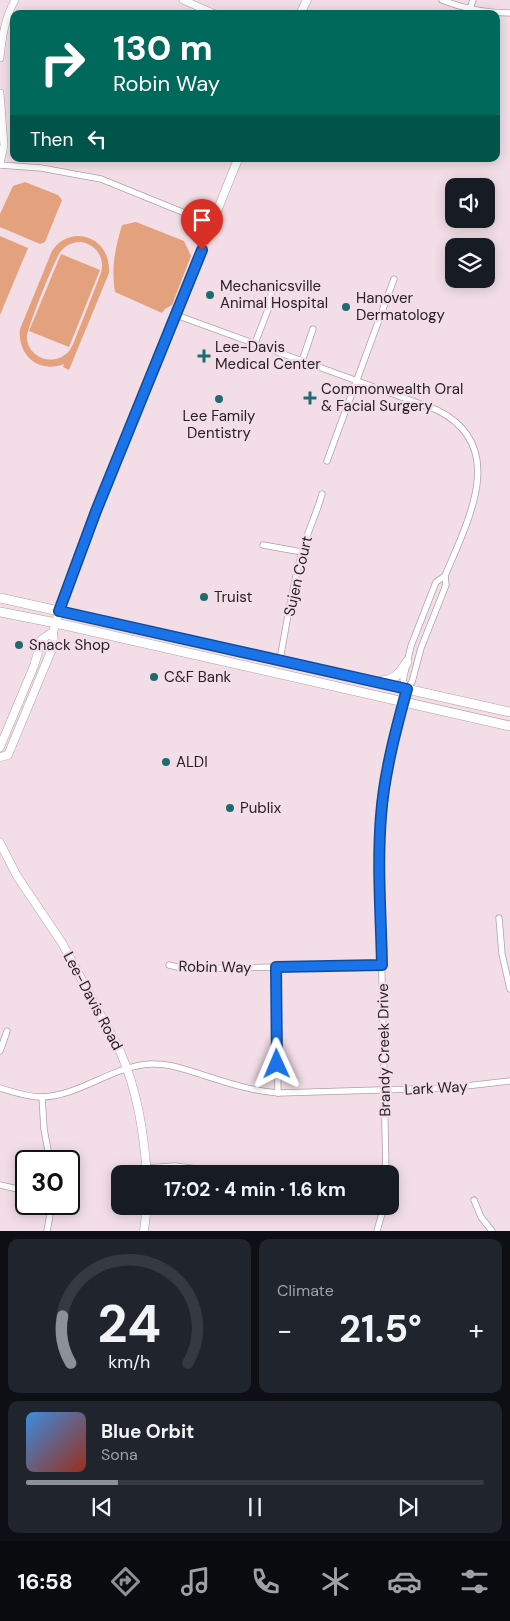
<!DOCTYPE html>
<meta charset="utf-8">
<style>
body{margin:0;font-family:"DM Sans",sans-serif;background:#20242c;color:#f1f3f6;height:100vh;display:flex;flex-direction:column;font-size:19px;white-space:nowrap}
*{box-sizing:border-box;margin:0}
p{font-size:16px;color:#9ea1a6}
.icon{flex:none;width:28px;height:28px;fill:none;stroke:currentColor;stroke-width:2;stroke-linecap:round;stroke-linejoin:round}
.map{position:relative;height:1231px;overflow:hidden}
.drawer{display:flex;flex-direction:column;gap:8px;padding:8px;background:#0d0f14;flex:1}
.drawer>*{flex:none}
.guide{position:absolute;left:10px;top:10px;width:490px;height:152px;border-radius:10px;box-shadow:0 2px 12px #0003;background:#00695c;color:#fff;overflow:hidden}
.controls{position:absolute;left:445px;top:178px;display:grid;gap:10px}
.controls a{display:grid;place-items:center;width:50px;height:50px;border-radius:10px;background:#171b24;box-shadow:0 2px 12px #0003;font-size:25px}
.speed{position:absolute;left:15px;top:1150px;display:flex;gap:10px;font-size:25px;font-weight:700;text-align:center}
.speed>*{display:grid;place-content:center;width:65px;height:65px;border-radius:50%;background:#171b24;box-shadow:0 2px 12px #0003;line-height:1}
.speed .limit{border:2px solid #111;border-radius:8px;background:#fff;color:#111}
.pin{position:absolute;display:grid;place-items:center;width:42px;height:42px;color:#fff;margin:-51px -21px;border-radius:50% 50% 50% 0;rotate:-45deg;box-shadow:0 0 5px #0007}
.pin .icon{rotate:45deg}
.me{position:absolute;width:55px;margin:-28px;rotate:359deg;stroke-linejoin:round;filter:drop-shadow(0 0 4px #0008)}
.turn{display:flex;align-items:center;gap:18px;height:105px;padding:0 20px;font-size:22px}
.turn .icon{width:65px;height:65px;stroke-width:2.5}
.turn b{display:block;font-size:35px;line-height:42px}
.then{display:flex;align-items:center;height:48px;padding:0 20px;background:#0003;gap:10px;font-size:19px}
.big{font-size:38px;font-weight:700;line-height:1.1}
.drawer .tile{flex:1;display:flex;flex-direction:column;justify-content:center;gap:8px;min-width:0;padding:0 18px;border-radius:10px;background:#20242c}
.drawer .dial{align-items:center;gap:0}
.dial svg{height:130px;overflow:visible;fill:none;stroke:#363941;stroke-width:7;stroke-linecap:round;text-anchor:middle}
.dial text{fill:#f1f3f6;stroke:none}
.song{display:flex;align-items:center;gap:15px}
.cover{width:60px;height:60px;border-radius:8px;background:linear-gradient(135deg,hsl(210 70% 55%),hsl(10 70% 35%))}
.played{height:5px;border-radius:2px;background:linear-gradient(90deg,#8c9099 20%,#363941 20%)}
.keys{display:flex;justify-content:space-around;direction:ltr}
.heat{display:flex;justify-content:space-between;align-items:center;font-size:28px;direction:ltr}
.drawer .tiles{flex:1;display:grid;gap:8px;grid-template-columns:1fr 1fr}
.tile:last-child{grid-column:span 2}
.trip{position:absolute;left:111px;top:1165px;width:288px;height:50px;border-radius:10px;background:#171b24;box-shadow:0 2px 12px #0003;font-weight:700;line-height:50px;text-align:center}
.dock{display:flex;height:80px;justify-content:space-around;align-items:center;background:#090b0e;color:#9ea1a6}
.dock .icon{width:35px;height:35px}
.dock .active{color:#8c9099}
.dock b{font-size:22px;color:#f1f3f6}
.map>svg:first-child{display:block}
</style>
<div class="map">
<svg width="510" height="1231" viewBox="0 0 510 1231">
<rect width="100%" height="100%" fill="#f3dee7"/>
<g fill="#e4a17d" fill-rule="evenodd">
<polygon points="25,182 58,195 62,200 45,242 40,244 0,227 0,214 13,186"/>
<path d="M136 222 184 241 191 256 172 305 165 309 162 313 115 292C111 267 115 249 122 225Z"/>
<polygon points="0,236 28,248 0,315"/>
<path d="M77 236C98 236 110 252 109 273L69 370 63 367 64 364C39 374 17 355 20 329L52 251C58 242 66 237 77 236ZM81 242C97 245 105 258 101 273 94 291 87 309 80 327 76 335 74 345 69 351 55 368 27 358 27 337 27 329 55 258 61 251 66 245 73 242 81 242Z"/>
<polygon points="61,254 100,270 69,347 29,331"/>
</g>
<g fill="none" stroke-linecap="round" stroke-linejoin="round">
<defs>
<g id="minor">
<path d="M442 0C464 9 486 13 510 13"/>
<polyline points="470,9 473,0"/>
<polyline points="0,165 41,168 101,179 212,224"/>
<path d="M176 315 437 410C510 446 467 522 445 576L446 585 421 648 412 682 407 689 383 797 380 841V882L386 1174"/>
<polyline points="255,343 271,302 271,294"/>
<polyline points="302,361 313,329"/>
<polyline points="327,461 394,279"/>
<polyline points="263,545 302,552"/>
<path d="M280 659C287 623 292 585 303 549 308 530 317 513 322 494"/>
<polyline points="407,689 403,680 411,646 436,582 445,576"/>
<polyline points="499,918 502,954 510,989"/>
<polyline points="169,965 186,969 382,965"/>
<polyline points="276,967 278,1093"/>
<polyline points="0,1051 7,1031"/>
<path d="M0 1088C13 1092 27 1097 41 1097 80 1096 112 1066 151 1064 169 1063 186 1070 203 1075 228 1083 252 1091 278 1093L448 1088 510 1081"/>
<polyline points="42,1097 44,1129 50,1161"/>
<polyline points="146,1168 175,1166 236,1174"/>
<polyline points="305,1174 386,1172"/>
<polyline points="0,1185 26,1191"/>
<polyline points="474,1200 481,1217 492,1231"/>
<polyline points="47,1231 52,1204"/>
<polyline points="377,1231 384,1206"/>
</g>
<g id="tertiary">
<polyline points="183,0 215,14"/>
<path d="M0 58C2 38 5 17 15 0"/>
<polyline points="0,93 4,145 0,164"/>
</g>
<g id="secondary">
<polyline points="300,14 307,0"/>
<polyline points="0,747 34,666 42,639 53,632"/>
<polyline points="0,757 8,755 54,644 53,632 65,593 96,511 238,159"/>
<path d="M0 843 17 876 62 943 120 1051C138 1093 143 1129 147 1174"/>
<polyline points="144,1231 147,1206"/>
</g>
<g id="trunk">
<polyline points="0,598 510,712"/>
<polyline points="0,612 56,623 510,726"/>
<path d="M381 681C395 680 400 673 407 662"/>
</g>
</defs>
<use href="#minor" stroke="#b29fa7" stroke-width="7"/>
<use href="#tertiary" stroke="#b29fa7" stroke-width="8"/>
<use href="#secondary" stroke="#b29fa7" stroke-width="9"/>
<use href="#trunk" stroke="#b29fa7" stroke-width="10"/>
<use href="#minor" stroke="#fff" stroke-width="5.5"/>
<use href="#tertiary" stroke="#fff" stroke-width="7"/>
<use href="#secondary" stroke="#fff" stroke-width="8"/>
<use href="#trunk" stroke="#fff" stroke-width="9"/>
</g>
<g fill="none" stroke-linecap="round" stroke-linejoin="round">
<defs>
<path id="route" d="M202 250 96 511 59 611 407 689C396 729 384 774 381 816 377 866 381 916 382 965L276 967 277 1064"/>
</defs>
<use href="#route" stroke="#114b97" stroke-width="12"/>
<use href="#route" stroke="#1a73e8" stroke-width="9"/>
</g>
<g fill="#1f6b70" stroke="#f3dee7" stroke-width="2">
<circle cx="210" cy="295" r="5"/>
<circle cx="346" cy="307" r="5"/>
<path d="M201.5 348.5h5v5h5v5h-5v5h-5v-5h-5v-5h5z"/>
<path d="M307.5 390.5h5v5h5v5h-5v5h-5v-5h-5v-5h5z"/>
<circle cx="219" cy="399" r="5"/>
<circle cx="204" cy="597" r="5"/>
<circle cx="19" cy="645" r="5"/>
<circle cx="154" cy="677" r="5"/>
<circle cx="166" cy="762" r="5"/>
<circle cx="230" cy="808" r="5"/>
</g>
<g text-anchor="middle" stroke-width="4.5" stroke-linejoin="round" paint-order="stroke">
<g font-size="15" fill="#282124" stroke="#f3dee7" text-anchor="start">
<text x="220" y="291">Mechanicsville<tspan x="220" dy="17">Animal Hospital</tspan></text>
<text x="356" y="303">Hanover<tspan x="356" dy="17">Dermatology</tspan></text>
<text x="215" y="352">Lee-Davis<tspan x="215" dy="17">Medical Center</tspan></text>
<text x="321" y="394">Commonwealth Oral<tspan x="321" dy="17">&amp; Facial Surgery</tspan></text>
<text x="219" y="421" text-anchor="middle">Lee Family<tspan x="219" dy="17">Dentistry</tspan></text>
<text x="214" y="602">Truist</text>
<text x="29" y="650">Snack Shop</text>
<text x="164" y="682">C&amp;F Bank</text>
<text x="176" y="767">ALDI</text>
<text x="240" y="813">Publix</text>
</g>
<g font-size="15" fill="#282124" stroke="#f3dee7">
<text transform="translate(298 576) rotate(-77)" y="5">Sujen Court</text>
<text transform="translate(215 967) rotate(1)" y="5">Robin Way</text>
<text transform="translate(93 1001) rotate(62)" y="5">Lee-Davis Road</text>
<text transform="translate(384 1050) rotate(-91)" y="5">Brandy Creek Drive</text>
<text transform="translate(436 1088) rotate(-3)" y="5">Lark Way</text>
</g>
</g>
</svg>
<div class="controls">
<a><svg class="icon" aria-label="sound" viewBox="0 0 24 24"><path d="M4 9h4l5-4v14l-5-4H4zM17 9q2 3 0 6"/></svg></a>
<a><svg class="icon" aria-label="layers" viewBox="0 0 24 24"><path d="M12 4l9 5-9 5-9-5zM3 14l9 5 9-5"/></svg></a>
</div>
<div class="speed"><div class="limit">30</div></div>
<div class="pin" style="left:202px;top:250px;background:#d93025"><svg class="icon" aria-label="arrive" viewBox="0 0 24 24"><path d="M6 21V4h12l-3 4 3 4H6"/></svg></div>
<svg class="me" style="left:277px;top:1064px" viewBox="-20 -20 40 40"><path d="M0-17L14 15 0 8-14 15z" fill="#1a73e8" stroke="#fff" stroke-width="4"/></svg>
<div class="trip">17:02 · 4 min · 1.6 km</div>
<div class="guide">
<div class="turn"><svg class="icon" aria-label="right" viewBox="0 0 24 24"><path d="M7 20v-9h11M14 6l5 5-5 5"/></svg><div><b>130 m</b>Robin Way</div></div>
<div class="then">Then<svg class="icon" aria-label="left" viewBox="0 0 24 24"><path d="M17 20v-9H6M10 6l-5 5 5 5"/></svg></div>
</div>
</div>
<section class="drawer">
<div class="tiles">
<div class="tile dial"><svg viewBox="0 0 100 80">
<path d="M14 69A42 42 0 1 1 86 69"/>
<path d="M14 69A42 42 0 0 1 9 40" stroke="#8c9099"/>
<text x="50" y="56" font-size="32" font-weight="700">24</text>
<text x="50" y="72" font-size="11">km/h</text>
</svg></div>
<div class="tile"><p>Climate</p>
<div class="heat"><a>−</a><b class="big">21.5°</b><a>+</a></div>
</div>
<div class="tile">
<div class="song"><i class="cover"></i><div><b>Blue Orbit</b><p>Sona</p></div></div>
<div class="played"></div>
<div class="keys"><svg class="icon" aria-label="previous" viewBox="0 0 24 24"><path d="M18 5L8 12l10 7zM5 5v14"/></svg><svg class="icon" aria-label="pause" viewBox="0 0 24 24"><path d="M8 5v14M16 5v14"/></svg><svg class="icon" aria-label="next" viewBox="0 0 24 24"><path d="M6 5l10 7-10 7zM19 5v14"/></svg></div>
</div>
</div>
</section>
<nav class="dock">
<b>16:58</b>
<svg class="icon active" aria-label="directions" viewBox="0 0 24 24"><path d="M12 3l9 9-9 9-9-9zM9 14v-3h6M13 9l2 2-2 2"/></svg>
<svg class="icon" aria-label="music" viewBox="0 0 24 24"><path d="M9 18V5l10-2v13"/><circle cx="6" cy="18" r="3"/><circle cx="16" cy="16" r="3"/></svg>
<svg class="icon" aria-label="phone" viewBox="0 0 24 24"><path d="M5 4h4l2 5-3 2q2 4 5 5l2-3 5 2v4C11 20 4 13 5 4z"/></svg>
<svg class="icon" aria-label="climate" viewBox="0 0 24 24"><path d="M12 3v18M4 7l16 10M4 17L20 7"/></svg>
<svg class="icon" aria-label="car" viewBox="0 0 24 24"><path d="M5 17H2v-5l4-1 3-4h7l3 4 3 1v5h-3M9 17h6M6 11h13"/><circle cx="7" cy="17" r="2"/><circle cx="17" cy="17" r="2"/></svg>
<svg class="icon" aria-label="filters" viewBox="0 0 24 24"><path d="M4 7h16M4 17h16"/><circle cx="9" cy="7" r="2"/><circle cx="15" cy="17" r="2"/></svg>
</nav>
